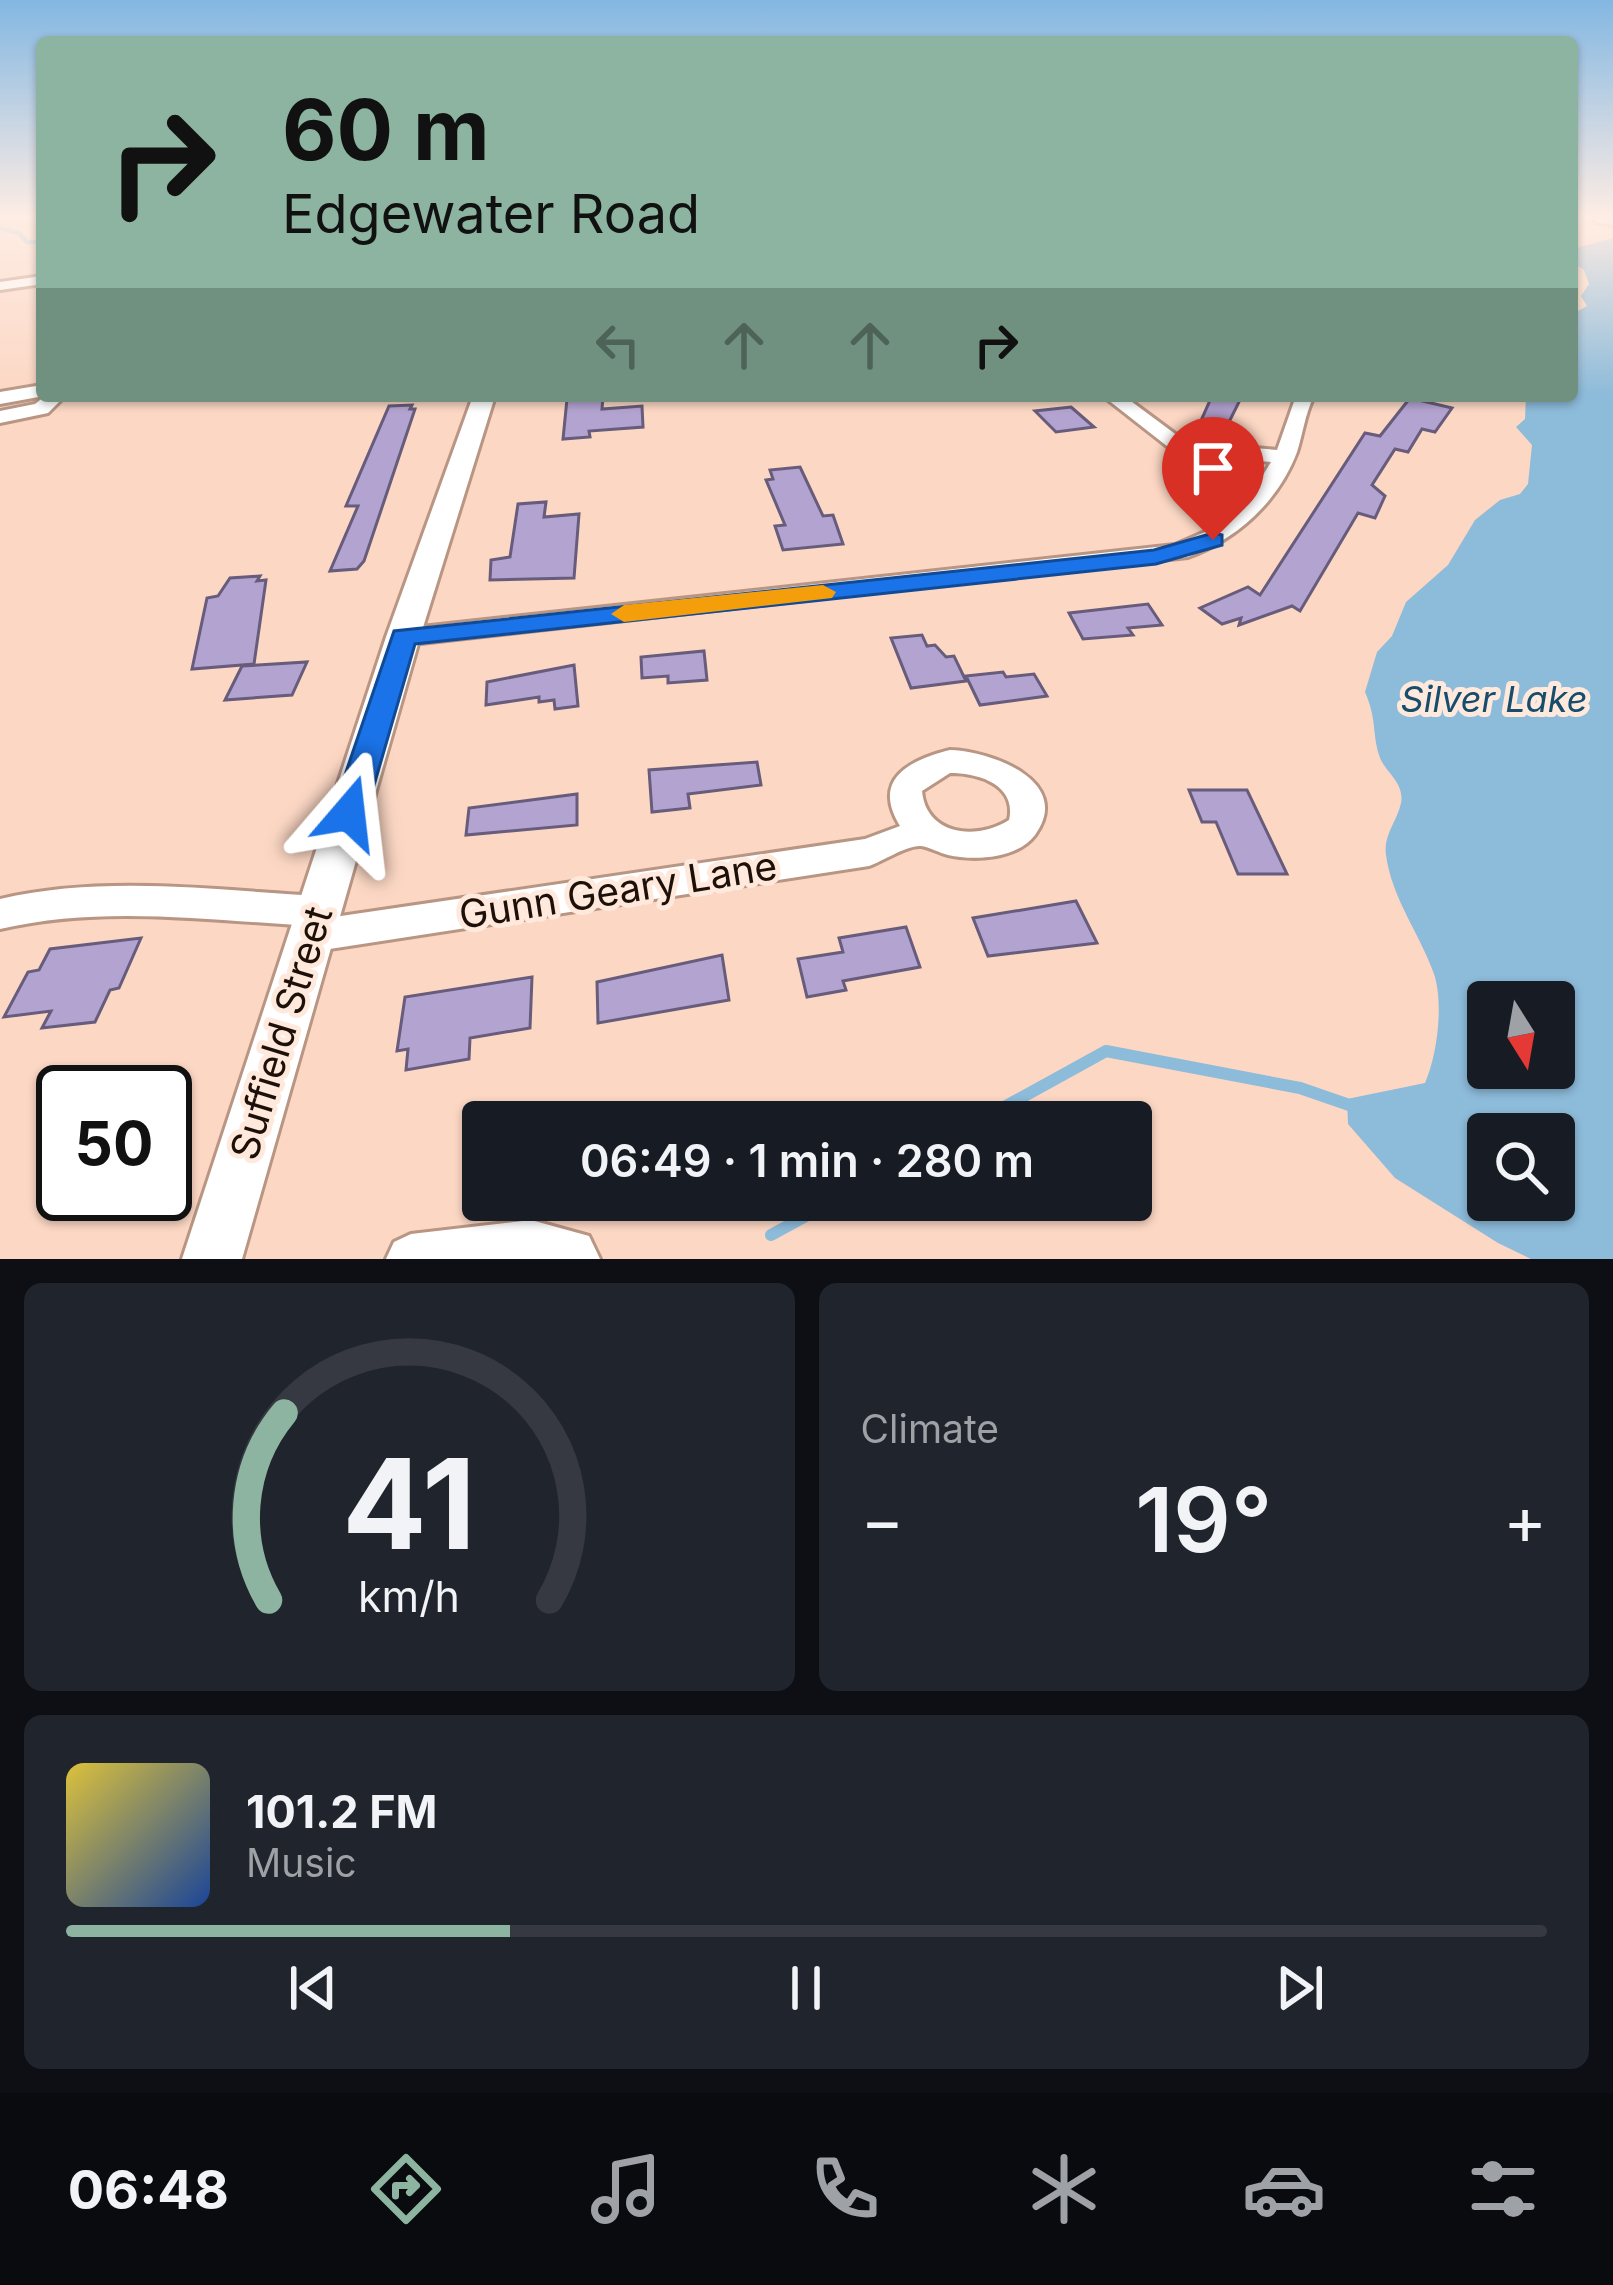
<!DOCTYPE html>
<meta charset="utf-8">
<style>
body{margin:0;font-family:Inter,sans-serif;background:#20242c;color:#f1f3f6;height:100vh;display:flex;flex-direction:column;font-size:45px;white-space:nowrap}
*{box-sizing:border-box;margin:0}
p{font-size:39px;color:#9ea1a6}
.icon{flex:none;width:66px;height:66px;fill:none;stroke:currentColor;stroke-width:2;stroke-linecap:round;stroke-linejoin:round}
.map{position:relative;height:1259px;overflow:hidden}
.panel{display:flex;flex-direction:column;gap:24px;padding:24px;background:#0d0f14;flex:1}
.panel>*{flex:none}
.banner{position:absolute;left:36px;top:36px;width:1542px;height:366px;border-radius:12px;box-shadow:0 3px 9px #0004;background:#8cb4a0;color:#111;overflow:hidden}
.needle{width:78px;rotate:169deg}
.controls{position:absolute;left:1467px;top:981px;display:grid;gap:24px}
.controls a{display:grid;place-items:center;width:108px;height:108px;border-radius:12px;background:#171b24;box-shadow:0 3px 9px #0004;font-size:60px}
.speed{position:absolute;left:36px;top:1065px;display:flex;gap:24px;font-size:60px;font-weight:700;text-align:center}
.speed>*{display:grid;place-content:center;width:156px;height:156px;border-radius:50%;background:#171b24;box-shadow:0 3px 9px #0004;line-height:1}
.speed .limit{border:6px solid #111;border-radius:18px;background:#fff;color:#111}
.pin{position:absolute;display:grid;place-items:center;width:102px;height:102px;color:#fff;margin:-123px -51px;border-radius:50% 50% 50% 0;rotate:-45deg;box-shadow:0 0 12px #0007}
.pin .icon{rotate:45deg}
.me{position:absolute;width:132px;margin:-66px;rotate:17deg;stroke-linejoin:round;filter:drop-shadow(0 0 9px #0008)}
.turn{display:flex;align-items:center;gap:42px;height:252px;padding:0 48px;font-size:54px}
.turn .icon{width:156px;height:156px;stroke-width:2.5}
.turn b{display:block;font-size:84px;line-height:102px}
.lanes{display:flex;align-items:center;height:114px;padding:0 48px;background:#0003;justify-content:center;gap:60px;direction:ltr}
.lanes .off{opacity:.35}
.big{font-size:90px;font-weight:600;line-height:1.1}
.panel .tile{flex:1;display:flex;flex-direction:column;justify-content:center;gap:18px;min-width:0;padding:0 42px;border-radius:18px;background:#20242c}
.panel .dial{align-items:center;gap:0}
.dial svg{height:312px;overflow:visible;fill:none;stroke:#363941;stroke-width:7;stroke-linecap:round;text-anchor:middle}
.dial text{fill:#f1f3f6;stroke:none}
.song{display:flex;align-items:center;gap:36px}
.cover{width:144px;height:144px;border-radius:18px;background:linear-gradient(135deg,hsl(50 70% 55%),hsl(220 70% 35%))}
.played{height:12px;border-radius:6px;background:linear-gradient(90deg,#8cb4a0 30%,#363941 30%)}
.keys{display:flex;justify-content:space-around;direction:ltr}
.heat{display:flex;justify-content:space-between;align-items:center;font-size:66px;direction:ltr}
.panel .tiles{flex:1;display:grid;gap:24px;grid-template-columns:1fr 1fr}
.tile:last-child{grid-column:span 2}
.trip{position:absolute;left:462px;top:1101px;width:690px;height:120px;border-radius:12px;background:#171b24;box-shadow:0 3px 9px #0004;font-weight:600;line-height:120px;text-align:center}
.tab-bar{display:flex;height:192px;justify-content:space-around;align-items:center;background:#090b0e;color:#9ea1a6}
.tab-bar .icon{width:84px;height:84px}
.tab-bar .active{color:#8cb4a0}
.tab-bar b{font-size:54px;color:#f1f3f6}
.map>svg:first-child{display:block}
</style>
<div class="map">
<svg width="1613" height="1259" viewBox="0 0 1613 1259">
<rect width="100%" height="100%" fill="#fcd7c4"/>
<path fill="#8dbbda" fill-rule="evenodd" d="M1613 238V1259H1531L1498 1243 1395 1178 1348 1124 1347 1099 1425 1083C1437 1056 1444 1004 1434 974 1420 934 1392 899 1386 855 1383 835 1397 822 1401 803 1405 782 1384 772 1379 755 1372 731 1377 720 1365 692L1377 652 1392 636 1406 602 1448 565 1475 520 1500 500 1520 494 1528 484 1532 445 1516 427 1525 419 1526 396H1572V314L1587 306 1581 296 1589 284 1584 270 1572 262V249ZM1488 1002H1554V1068H1488ZM1488 1134H1554V1200H1488Z"/>
<g fill="none" stroke-linecap="round" stroke-linejoin="round">
<polyline stroke="#8dbbda" stroke-width="4.5" points="0,228 19,233 27,242 42,242"/>
<g stroke="#8dbbda" stroke-width="12">
<polyline points="977,1122 1106,1051 1300,1088 1355,1107"/>
<polyline points="771,1235 835,1200"/>
</g>
</g>
<g fill="#b3a3d0" stroke="#675c7b" stroke-width="3">
<polygon points="1212,396 1240,400 1226,428 1200,423"/>
<polygon points="603,397 602,409 642,406 643,427 589,431 590,437 563,439 567,399"/>
<polygon points="1410,398 1452,408 1435,432 1422,429 1408,452 1395,449 1372,485 1385,496 1375,518 1358,513 1300,611 1292,606 1239,625 1241,618 1222,624 1200,608 1248,587 1260,595 1365,433 1380,436"/>
<polygon points="412,405 410,409 415,409 364,561 357,569 330,571 358,506 346,506 389,406"/>
<polygon points="1071,407 1094,427 1056,432 1035,411"/>
<polygon points="800,467 823,516 833,515 843,544 783,550 775,526 785,525 766,480 773,479 770,470"/>
<polygon points="546,502 544,517 579,514 574,578 490,580 491,560 510,557 518,504"/>
<polygon points="260,576 257,581 266,580 254,664 192,669 207,598 218,596 230,578"/>
<polygon points="1148,604 1162,625 1128,628 1133,635 1083,639 1069,613"/>
<polygon points="922,635 927,646 935,645 946,657 954,656 966,681 911,688 891,638"/>
<polygon points="704,651 707,680 668,683 668,676 642,678 641,657"/>
<polygon points="307,662 292,695 225,700 242,666"/>
<polygon points="574,665 578,706 555,709 554,700 539,702 539,697 486,705 487,682"/>
<polygon points="1003,672 1006,677 1034,674 1047,696 980,705 966,676"/>
<polygon points="757,762 761,785 688,794 690,808 652,812 649,770"/>
<polygon points="1189,790 1247,790 1287,874 1238,874 1216,822 1202,822"/>
<polygon points="577,794 577,825 466,835 469,808"/>
<polygon points="1076,901 1097,943 988,956 973,918"/>
<polygon points="906,927 920,967 843,981 846,990 807,997 798,959 843,952 839,938"/>
<polygon points="141,938 119,988 110,990 95,1022 42,1028 51,1011 4,1017 28,972 39,970 50,949"/>
<polygon points="722,955 729,1000 598,1023 597,982"/>
<polygon points="532,977 530,1028 470,1038 469,1059 406,1070 408,1049 397,1051 405,997"/>
</g>
<g fill="none" stroke-linecap="round" stroke-linejoin="round">
<defs>
<g id="minor">
<polygon points="1594,219 1613,219 1613,225 1596,222"/>
<polygon points="42,276 42,284 0,290 0,282"/>
<polygon points="42,385 44,396 0,404 0,392"/>
<polygon points="45,396 65,396 48,413 0,423 0,411 35,404"/>
<path d="M1103 396H1124L1186 442 1277 450 1296 396H1314C1305 414 1303 433 1297 452 1278 502 1237 539 1188 557L403 645 389 637 403 629 1175 545 1205 532 1241 504ZM1205 456 1271 462 1253 491Z"/>
<path d="M950 750C990 751 1074 781 1035 835 1017 859 974 861 948 855 940 853 929 847 921 846 907 845 883 861 869 866L310 952 297 947 291 936 297 925C198 919 97 906 0 929V899C104 875 213 890 318 896L331 900 336 911 334 917 865 839 900 826C871 779 910 760 950 750ZM950 773C979 773 1017 785 1009 820 976 841 926 835 922 791Z"/>
<polygon points="531,1220 589,1236 600,1259 386,1259 394,1242 411,1234"/>
</g>
<polygon id="major" points="473,396 495,396 420,637 242,1259 182,1259 386,637"/>
</defs>
<use href="#minor" stroke="#b99684" stroke-width="6"/>
<use href="#major" stroke="#b99684" stroke-width="6"/>
<use href="#minor" fill="#fff" fill-rule="evenodd"/>
<use href="#major" fill="#fff" fill-rule="evenodd"/>
</g>
<linearGradient id="sky" x2="0" y2="1"><stop stop-color="#83b7e2"/><stop offset="0.55" stop-color="#feede4"/><stop offset="1" stop-color="#feede4" stop-opacity="0"/></linearGradient>
<rect width="1613" height="395" fill="url(#sky)"/>
<polygon fill="#1a73e8" stroke="#114b97" stroke-width="3" points="1213,533 1222,535 1222,545 1156,564 415,644 366,813 361,822 349,826 337,822 332,813 394,631 1154,550"/>
<polygon fill="#f59e0b" points="823,585 836,592 832,598 624,622 611,614 624,605"/>
<g text-anchor="middle" stroke-width="10" stroke-linejoin="round" paint-order="stroke">
<g font-size="36" font-style="italic" fill="#164d6c" stroke="#ffe8dc">
<text x="1494" y="712">Silver Lake</text>
</g>
<g font-size="39" fill="#1c1009" stroke="#ffe8dc">
<text transform="translate(618 890) rotate(-9)" y="14">Gunn Geary Lane</text>
<text transform="translate(281 1033) rotate(-73)" y="14">Suffield Street</text>
</g>
</g>
</svg>
<div class="controls">
<a><svg class="needle" viewBox="-14 -14 28 28"><path d="M0-13l5 13h-10z" fill="#e53935"/><path d="M0 13l5-13h-10z" fill="#9ea1a6"/></svg></a>
<a><svg class="icon" aria-label="search" viewBox="0 0 24 24"><circle cx="10" cy="10" r="6"/><path d="M15 15l6 6"/></svg></a>
</div>
<div class="speed"><div class="limit">50</div></div>
<div class="pin" style="left:1213px;top:540px;background:#d93025"><svg class="icon" aria-label="arrive" viewBox="0 0 24 24"><path d="M6 21V4h12l-3 4 3 4H6"/></svg></div>
<svg class="me" style="left:349px;top:813px" viewBox="-20 -20 40 40"><path d="M0-17L14 15 0 8-14 15z" fill="#1a73e8" stroke="#fff" stroke-width="4"/></svg>
<div class="trip">06:49 · 1 min · 280 m</div>
<div class="banner">
<div class="turn"><svg class="icon" aria-label="right" viewBox="0 0 24 24"><path d="M7 20v-9h11M14 6l5 5-5 5"/></svg><div><b>60 m</b>Edgewater Road</div></div>
<div class="lanes"><svg class="icon off" aria-label="left" viewBox="0 0 24 24"><path d="M17 20v-9H6M10 6l-5 5 5 5"/></svg><svg class="icon off" aria-label="ahead" viewBox="0 0 24 24"><path d="M12 20V5M6 11l6-6 6 6"/></svg><svg class="icon off" aria-label="ahead" viewBox="0 0 24 24"><path d="M12 20V5M6 11l6-6 6 6"/></svg><svg class="icon" aria-label="right" viewBox="0 0 24 24"><path d="M7 20v-9h11M14 6l5 5-5 5"/></svg></div>
</div>
</div>
<section class="panel">
<div class="tiles">
<div class="tile dial"><svg viewBox="0 0 100 80">
<path d="M14 69A42 42 0 1 1 86 69"/>
<path d="M14 69A42 42 0 0 1 18 21" stroke="#8cb4a0"/>
<text x="50" y="56" font-size="32" font-weight="700">41</text>
<text x="50" y="72" font-size="11">km/h</text>
</svg></div>
<div class="tile"><p>Climate</p>
<div class="heat"><a>−</a><b class="big">19°</b><a>+</a></div>
</div>
<div class="tile">
<div class="song"><i class="cover"></i><div><b>101.2 FM</b><p>Music</p></div></div>
<div class="played"></div>
<div class="keys"><svg class="icon" aria-label="previous" viewBox="0 0 24 24"><path d="M18 5L8 12l10 7zM5 5v14"/></svg><svg class="icon" aria-label="pause" viewBox="0 0 24 24"><path d="M8 5v14M16 5v14"/></svg><svg class="icon" aria-label="next" viewBox="0 0 24 24"><path d="M6 5l10 7-10 7zM19 5v14"/></svg></div>
</div>
</div>
</section>
<nav class="tab-bar">
<b>06:48</b>
<svg class="icon active" aria-label="directions" viewBox="0 0 24 24"><path d="M12 3l9 9-9 9-9-9zM9 14v-3h6M13 9l2 2-2 2"/></svg>
<svg class="icon" aria-label="music" viewBox="0 0 24 24"><path d="M9 18V5l10-2v13"/><circle cx="6" cy="18" r="3"/><circle cx="16" cy="16" r="3"/></svg>
<svg class="icon" aria-label="phone" viewBox="0 0 24 24"><path d="M5 4h4l2 5-3 2q2 4 5 5l2-3 5 2v4C11 20 4 13 5 4z"/></svg>
<svg class="icon" aria-label="climate" viewBox="0 0 24 24"><path d="M12 3v18M4 7l16 10M4 17L20 7"/></svg>
<svg class="icon" aria-label="car" viewBox="0 0 24 24"><path d="M5 17H2v-5l4-1 3-4h7l3 4 3 1v5h-3M9 17h6M6 11h13"/><circle cx="7" cy="17" r="2"/><circle cx="17" cy="17" r="2"/></svg>
<svg class="icon" aria-label="filters" viewBox="0 0 24 24"><path d="M4 7h16M4 17h16"/><circle cx="9" cy="7" r="2"/><circle cx="15" cy="17" r="2"/></svg>
</nav>
